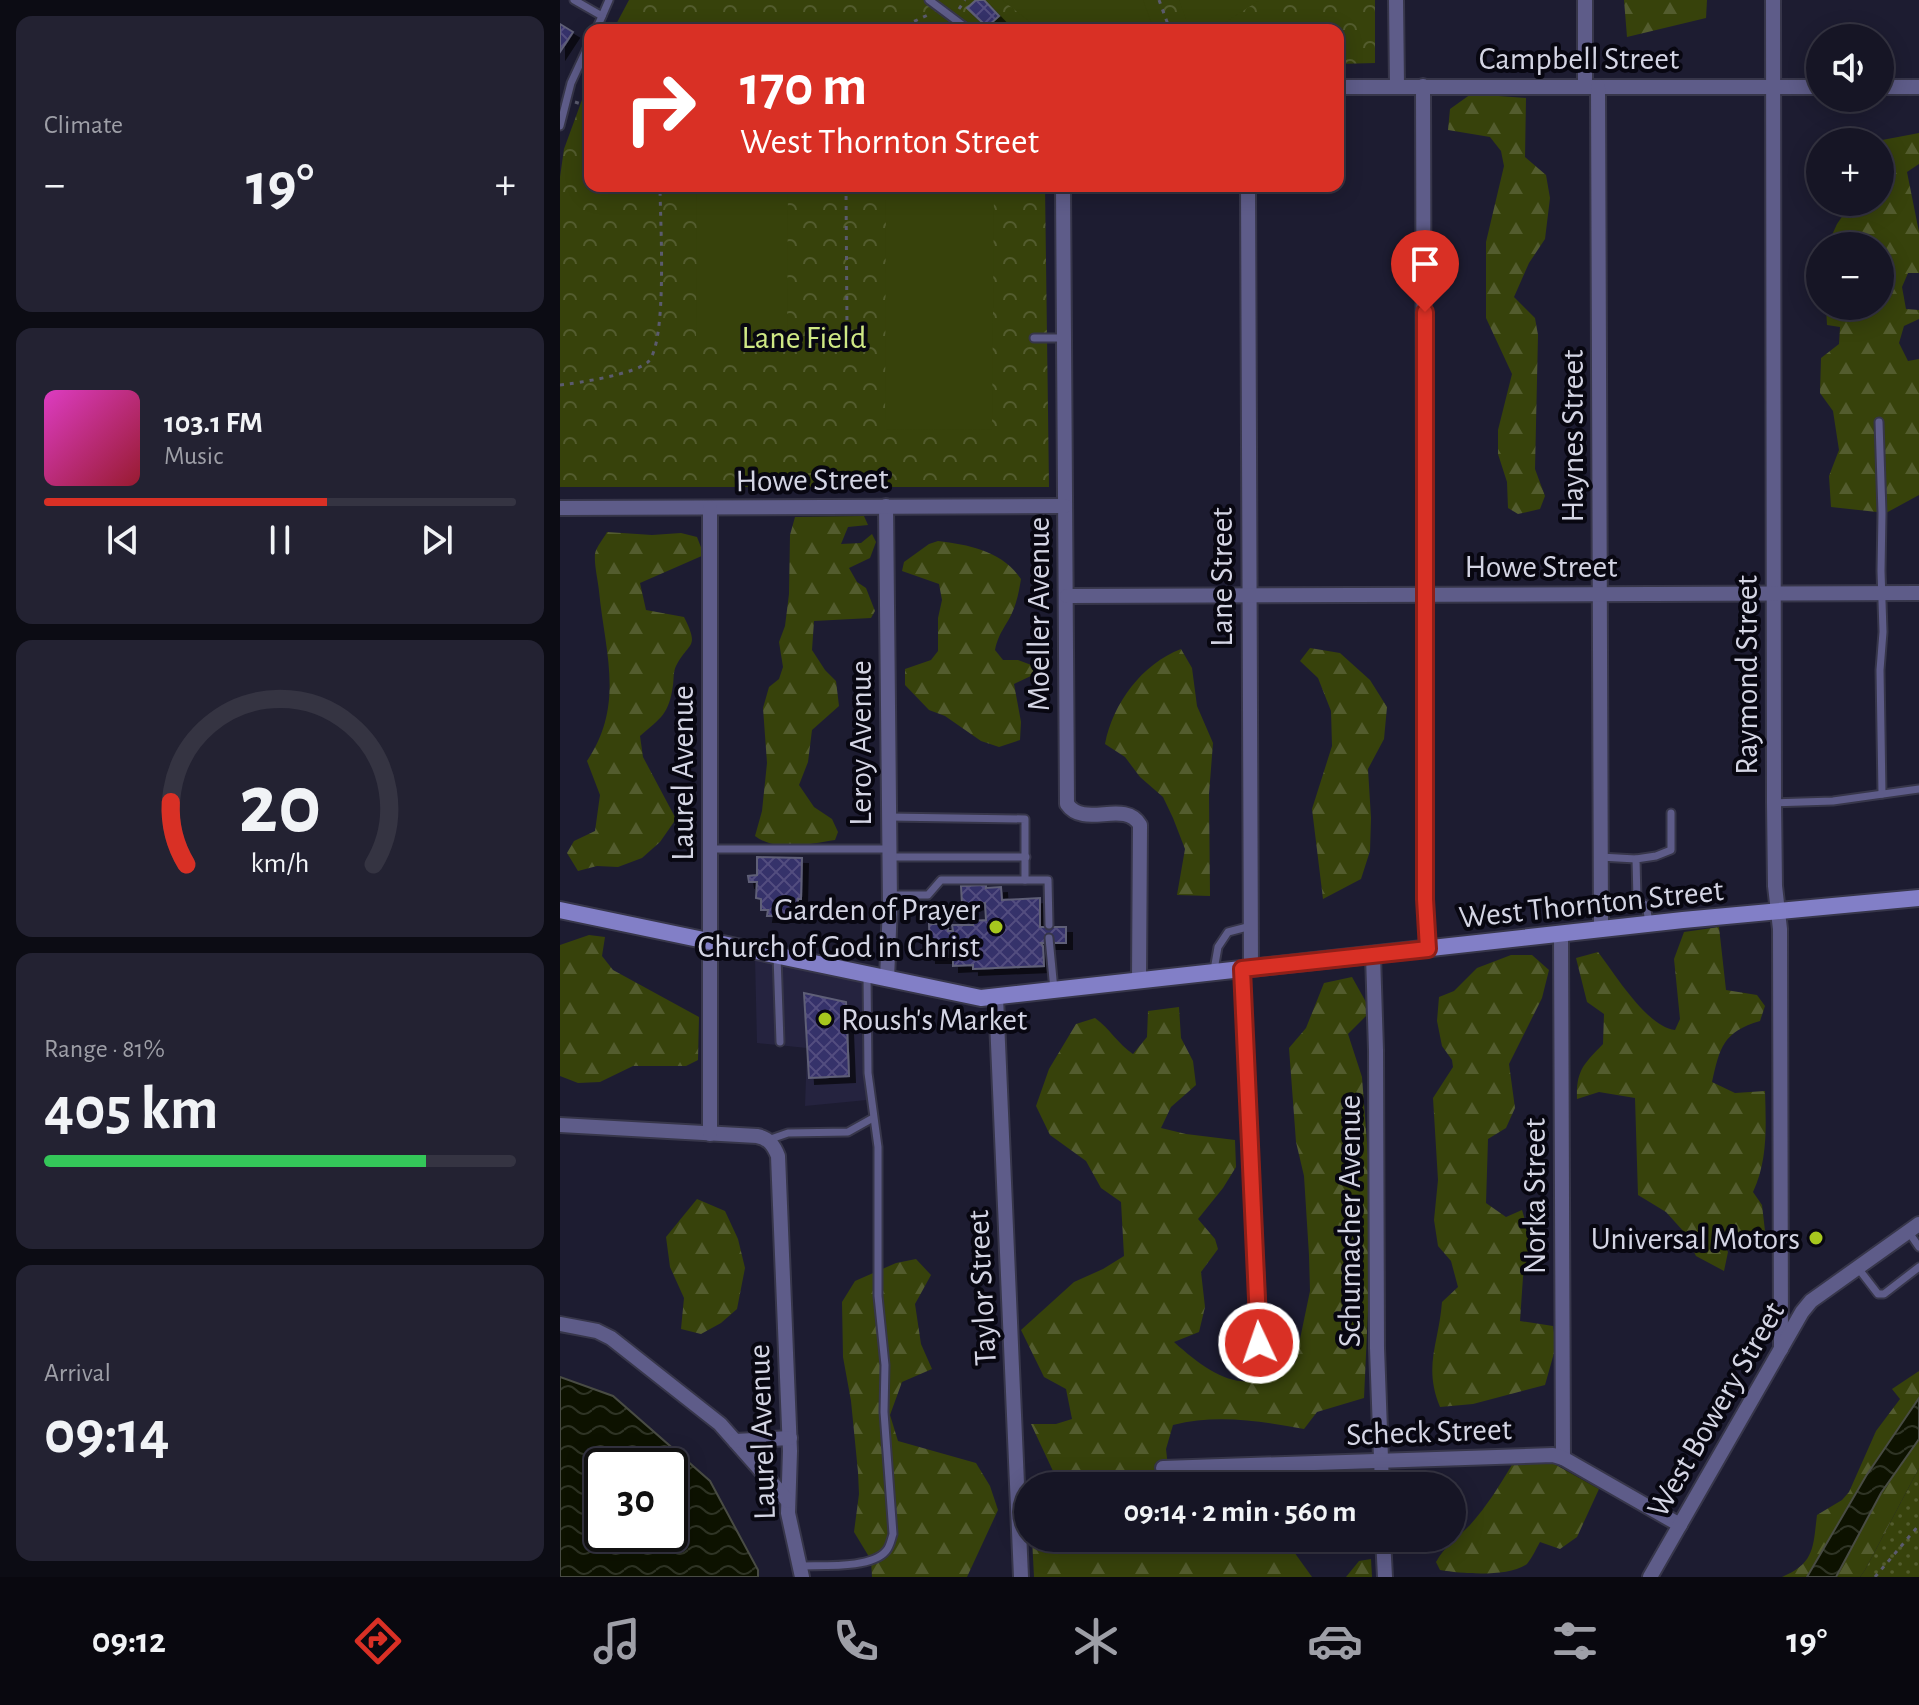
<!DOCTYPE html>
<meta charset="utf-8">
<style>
body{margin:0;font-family:"Alegreya Sans",sans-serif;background:#232232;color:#f1f3f6;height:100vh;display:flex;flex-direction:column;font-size:30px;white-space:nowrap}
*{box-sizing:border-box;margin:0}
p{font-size:26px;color:#9e9fa7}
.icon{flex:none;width:44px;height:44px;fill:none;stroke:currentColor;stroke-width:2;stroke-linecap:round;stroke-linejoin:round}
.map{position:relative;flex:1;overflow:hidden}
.panel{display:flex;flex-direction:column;gap:16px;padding:16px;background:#0c0c14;width:560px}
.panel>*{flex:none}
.hud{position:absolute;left:24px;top:24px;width:760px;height:168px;border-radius:16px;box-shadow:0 4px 20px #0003,0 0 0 2px #353442;background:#d93025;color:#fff;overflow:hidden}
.buttons{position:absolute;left:1246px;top:24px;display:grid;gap:16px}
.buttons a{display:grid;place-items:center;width:88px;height:88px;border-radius:50%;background:#161525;box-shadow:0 4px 20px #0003,0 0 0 2px #353442;font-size:40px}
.speed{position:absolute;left:24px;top:1448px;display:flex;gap:16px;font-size:40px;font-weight:700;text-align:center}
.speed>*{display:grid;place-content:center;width:104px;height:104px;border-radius:50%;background:#161525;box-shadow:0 4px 20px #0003,0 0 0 2px #353442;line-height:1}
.speed .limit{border:4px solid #111;border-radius:12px;background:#fff;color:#111}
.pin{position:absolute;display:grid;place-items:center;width:68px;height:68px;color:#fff;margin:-82px -34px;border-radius:50% 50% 50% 0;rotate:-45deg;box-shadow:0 0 8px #0007}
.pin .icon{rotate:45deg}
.me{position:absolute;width:88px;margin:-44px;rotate:357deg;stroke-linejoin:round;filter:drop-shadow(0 0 6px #0008)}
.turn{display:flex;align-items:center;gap:28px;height:168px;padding:0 24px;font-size:36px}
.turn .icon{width:104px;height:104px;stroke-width:2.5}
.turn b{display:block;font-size:56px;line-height:68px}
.big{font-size:60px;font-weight:600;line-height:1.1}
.panel .widget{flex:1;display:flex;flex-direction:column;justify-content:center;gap:12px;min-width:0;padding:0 28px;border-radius:16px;background:#232232}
.panel .dial{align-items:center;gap:0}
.dial svg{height:208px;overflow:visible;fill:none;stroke:#353442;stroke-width:7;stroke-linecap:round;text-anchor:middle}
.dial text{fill:#f1f3f6;stroke:none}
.song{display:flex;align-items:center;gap:24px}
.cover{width:96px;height:96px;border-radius:12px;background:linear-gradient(135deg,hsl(310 70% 55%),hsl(350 70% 35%))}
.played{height:8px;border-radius:4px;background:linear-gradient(90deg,#d93025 60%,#353442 60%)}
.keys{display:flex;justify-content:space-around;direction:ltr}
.heat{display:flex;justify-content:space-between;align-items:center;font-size:44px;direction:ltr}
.charge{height:12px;border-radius:6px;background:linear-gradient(90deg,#34c759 81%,#353442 0)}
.trip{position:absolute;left:454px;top:1472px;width:452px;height:80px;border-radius:40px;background:#161525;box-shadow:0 4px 20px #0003,0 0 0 2px #353442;font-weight:600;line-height:80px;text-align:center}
.tabs{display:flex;height:128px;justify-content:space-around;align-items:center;background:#09080f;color:#9e9fa7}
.tabs .icon{width:56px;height:56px}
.tabs .selected{color:#d93025}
.tabs b{font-size:36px;color:#f1f3f6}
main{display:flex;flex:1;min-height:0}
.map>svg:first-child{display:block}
</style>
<main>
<section class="panel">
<div class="widget"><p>Climate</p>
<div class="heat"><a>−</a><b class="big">19°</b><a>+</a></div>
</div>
<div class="widget">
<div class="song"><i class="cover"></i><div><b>103.1 FM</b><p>Music</p></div></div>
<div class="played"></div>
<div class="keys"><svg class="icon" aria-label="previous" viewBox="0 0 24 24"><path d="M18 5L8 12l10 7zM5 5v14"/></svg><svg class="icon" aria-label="pause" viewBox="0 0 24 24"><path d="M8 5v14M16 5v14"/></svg><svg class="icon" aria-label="next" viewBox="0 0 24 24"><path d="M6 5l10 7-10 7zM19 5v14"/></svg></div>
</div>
<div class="widget dial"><svg viewBox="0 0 100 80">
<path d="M14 69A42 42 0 1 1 86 69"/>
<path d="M14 69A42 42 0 0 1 8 45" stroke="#d93025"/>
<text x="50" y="56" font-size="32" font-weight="700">20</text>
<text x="50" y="72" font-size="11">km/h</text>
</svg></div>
<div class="widget"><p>Range · 81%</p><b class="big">405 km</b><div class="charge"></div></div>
<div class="widget"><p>Arrival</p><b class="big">09:14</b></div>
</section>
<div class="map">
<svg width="1359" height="1577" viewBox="0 0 1359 1577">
<defs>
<pattern id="grass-dots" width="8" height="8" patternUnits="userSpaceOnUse" patternTransform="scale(2)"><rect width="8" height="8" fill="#37420b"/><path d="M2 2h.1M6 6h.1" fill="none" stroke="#535c2e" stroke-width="1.8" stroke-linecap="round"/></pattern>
<pattern id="forest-firs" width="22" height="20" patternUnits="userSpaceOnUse" patternTransform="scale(2)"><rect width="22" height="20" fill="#37420b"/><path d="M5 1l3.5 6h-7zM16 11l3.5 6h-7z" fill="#535c2e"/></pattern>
<pattern id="park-crowns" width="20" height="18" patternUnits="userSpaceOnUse" patternTransform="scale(2)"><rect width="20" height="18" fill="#37420b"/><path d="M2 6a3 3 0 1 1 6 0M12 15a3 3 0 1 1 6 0" fill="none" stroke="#535c2e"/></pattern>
<pattern id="water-waves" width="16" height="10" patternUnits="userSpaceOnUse" patternTransform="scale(2)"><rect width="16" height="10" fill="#0d1200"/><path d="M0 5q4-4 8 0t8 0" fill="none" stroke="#2f3425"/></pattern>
<pattern id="building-cross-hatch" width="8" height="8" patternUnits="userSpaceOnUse" patternTransform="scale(2)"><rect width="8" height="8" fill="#36306a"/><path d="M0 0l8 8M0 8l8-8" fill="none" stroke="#524d7f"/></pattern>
<filter id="shadow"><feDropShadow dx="6" dy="6" stdDeviation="0" flood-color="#0009"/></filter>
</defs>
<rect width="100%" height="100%" fill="#1d1c31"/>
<polygon fill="#25233f" points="195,958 305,978 307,1100 245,1106 247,1048 197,1043"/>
<polygon fill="url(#grass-dots)" points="1359,1468 1359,1577 1300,1577 1305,1570"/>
<g fill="url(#forest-firs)">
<polygon points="1064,0 1147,0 1146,18 1067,37"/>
<polygon points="911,94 966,98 965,157 986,175 990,198 985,239 969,263 954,297 975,318 978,335 975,469 985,496 980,509 958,514 948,508 947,482 938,454 938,430 952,374 926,318 926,242 944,166 941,151 930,137 888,130 890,109"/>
<polygon points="1359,133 1359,164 1347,172 1359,232 1359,273 1348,273 1342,287 1346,309 1359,310 1359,319 1344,326 1339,343 1348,361 1359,359 1359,495 1326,513 1271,507 1269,476 1279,450 1273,411 1260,393 1261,358 1279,344 1280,327 1267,325 1266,306 1320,306 1320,246 1267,246 1277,224 1292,202 1320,202 1320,142 1317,141"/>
<path d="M304 516 308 525 288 527 281 544 301 543 312 534 316 542 310 558 289 568 297 582 306 588 315 611 311 618 254 621 252 650 265 670 276 681 279 706 252 730 248 762 239 785 254 807 272 819 278 832 275 840C250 844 216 852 195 836L202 811 207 763 203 708 209 687 219 679 223 667 219 642 225 626 229 594 230 535 235 517Z"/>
<path d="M47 532 92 535 121 533 137 537 144 555 80 583 86 610 124 617C140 649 129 641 116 666 113 672 114 679 113 685 109 714 101 718 80 736L83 757 116 819 100 842 82 858 58 867 37 866 18 871 7 853 14 841 35 831 40 795 27 761C65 704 45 653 39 591 38 580 34 565 35 554 36 547 44 538 47 532Z"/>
<path d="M378 541C410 545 442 551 461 579 459 591 457 602 452 613 445 628 439 632 435 650L443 660H458L474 666 473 675 454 684 461 722 460 740 439 747 421 741 385 716 369 710 345 685V669L371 660 378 651V618L382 600 379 584 342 571 344 562 369 544Z"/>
<polygon points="750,648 780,653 810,680 827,707 824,739 808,769 811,818 810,851 801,879 763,899 752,809 772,746 771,711 758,678 740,661"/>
<path d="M621 649 632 668 637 706 653 743 649 794 650 896 617 895 625 849 613 818 603 797 580 777 565 757 545 744C553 703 582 664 621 649Z"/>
<path d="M1159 927 1166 990 1197 995 1205 1006 1200 1021C1163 1032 1160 1047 1152 1082L1175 1093 1205 1091C1206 1126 1208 1160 1193 1192L1202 1205 1205 1231 1161 1239 1168 1252 1164 1271 1136 1256 1124 1232 1106 1212 1078 1195 1075 1098 1039 1092 1017 1099C1016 1070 1024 1064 1043 1044L1044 1014 1027 1002 1016 958 1038 952C1055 974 1087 1027 1115 1030L1120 1019 1114 959 1124 932Z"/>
<polygon points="29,935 45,937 42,956 53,970 139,1017 138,1060 126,1066 73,1066 40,1082 18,1083 0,1076 0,945"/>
<path d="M951 955H972L989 970 982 998 949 1064 955 1108 946 1128 928 1139 926 1203 946 1217 962 1210 971 1241 963 1277 960 1321 993 1326 996 1346 985 1385 913 1404 880 1407C863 1366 879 1343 882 1302L898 1287 891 1261 878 1246 874 1220 878 1180 873 1098 893 1067 892 1060 882 1046 877 1021 879 997 894 991 917 968Z"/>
<path d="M792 977 811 1011 788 1034 802 1077 810 1182 809 1288 804 1398 757 1412 744 1429C700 1421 657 1414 613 1425L606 1449 610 1486H500L471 1424H496L512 1419 506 1389 484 1377 461 1330 514 1282 543 1269 564 1256 561 1202 541 1188 526 1161 490 1135 476 1106 489 1069 516 1024 535 1018C550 1029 558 1044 573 1054L587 1037 588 1011 619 1007 621 1038 633 1061 636 1085 611 1107 601 1128 626 1134 675 1140 676 1167 663 1188 638 1219 655 1239 658 1249 641 1272 645 1307 639 1332 614 1342C653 1377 686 1399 735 1363L750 1291 749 1255 744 1176 736 1142 729 1048 746 1028 764 983Z"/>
<polygon points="137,1199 165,1211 178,1239 185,1268 177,1309 161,1323 141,1334 121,1329 124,1298 110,1267 106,1237"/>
<polygon points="356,1259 371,1275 355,1304 361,1344 372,1369 342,1382 330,1415 338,1441 416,1463 430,1486 438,1510 407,1577 312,1577 311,1560 294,1532 299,1494 298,1472 291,1401 283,1357 282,1302 295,1281 336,1263"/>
<path d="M1359 1371V1398L1306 1476 1247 1577H1222C1255 1563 1253 1547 1257 1515L1282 1500 1289 1492 1316 1431 1340 1399 1332 1389Z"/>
<polygon points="1359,1439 1359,1468 1305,1570 1300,1577 1276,1577 1321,1493"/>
<path d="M989 1461 1039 1489 1017 1537 1000 1549 980 1542C976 1549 972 1558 967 1564 947 1577 905 1574 880 1570L876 1562C885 1546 897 1538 910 1525 927 1506 940 1485 953 1463Z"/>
<polygon points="472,1538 724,1538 752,1577 474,1577"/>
<polygon points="811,1559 812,1577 786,1577 799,1561"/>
</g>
<g fill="url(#park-crowns)">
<polygon points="69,0 815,0 815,63 778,64 778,30 53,30"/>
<polygon points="30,78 30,186 485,186 489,487 0,487 0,177 4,149"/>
</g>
<g fill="#37420b">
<polygon points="442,0 583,0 594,30 485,30 474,25"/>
<polygon points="619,0 700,0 653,30 630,30"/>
<polygon points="137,186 228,186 227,343 136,343"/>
<polygon points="326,193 434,193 432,430 325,429"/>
</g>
<g fill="url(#water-waves)" stroke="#494c44" stroke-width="2" fill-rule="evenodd">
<path d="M0 1377 53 1396 150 1481 198 1570V1577H0ZM42 1466H110V1534H42Z"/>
<polygon points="1359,1398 1359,1439 1321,1493 1276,1577 1247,1577 1306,1476"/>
</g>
<g fill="url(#building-cross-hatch)" stroke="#5e5e77" stroke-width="2" filter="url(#shadow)">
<polygon points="416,0 424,0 439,16 427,27 407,8"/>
<polygon points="0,24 13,32 0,52"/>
<polygon points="197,857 242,858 241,899 238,899 238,911 232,910 232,916 207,916 208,910 201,910 201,899 196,898 197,882 189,882 188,876 197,875"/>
<polygon points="426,885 426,888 441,887 442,900 480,898 480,927 506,927 506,943 481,943 483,946 484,966 413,969 413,965 393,966 393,950 389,951 389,957 370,957 369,924 388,924 388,931 393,931 392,925 413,925 413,921 426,920 425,903 402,904 401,886"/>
<polygon points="244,993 286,1002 289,1076 249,1078"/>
</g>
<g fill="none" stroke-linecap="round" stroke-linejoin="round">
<defs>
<g id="service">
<polyline points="14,0 42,16"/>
<polyline points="369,0 409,30"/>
<polyline points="36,30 49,0"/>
<polyline points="0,126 11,83 30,42"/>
<polyline points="474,338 503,338"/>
<polyline points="1319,422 1322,513 1321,571 1323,632 1320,670 1322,794"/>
<polyline points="1214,803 1273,801 1359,789"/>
<polyline points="329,817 465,819 465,880"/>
<polyline points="151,849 329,849"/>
<polyline points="329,857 466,857"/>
<polyline points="1040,857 1076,859"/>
<polyline points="330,895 368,895 381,880 488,880 489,925"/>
<polyline points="1089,922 1086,905 1077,900 1076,859 1096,856 1111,850 1111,813"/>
<polyline points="489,938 494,990"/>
<polyline points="217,956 220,1042"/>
<polyline points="654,970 658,947 668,932 691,926"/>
<polyline points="208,1140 228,1133 288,1132 313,1118"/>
<polyline points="1348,1231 1359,1247"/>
<polyline points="1298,1268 1318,1294 1324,1294 1359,1267"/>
<path d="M240 1566C262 1565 311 1569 326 1551 330 1547 331 1540 333 1534L324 1412 325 1365 318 1296V1147L308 1073 307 975"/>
</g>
<g id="minor">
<polyline points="836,0 837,86"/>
<polyline points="1213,0 1214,803 1215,886 1220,929 1221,1349"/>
<polyline points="863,86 865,899 868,949"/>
<polyline points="1025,86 1025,0"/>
<polyline points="778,87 1260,87"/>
<polyline points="1038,87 1041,930"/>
<polyline points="1320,87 1359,87"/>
<path d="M503 186 507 804C524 829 565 799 580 825L579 980"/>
<polyline points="688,186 691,968"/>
<polyline points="326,506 330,905 327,979"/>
<polyline points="0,508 505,506"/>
<polyline points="507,596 1359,593"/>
<polyline points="1001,934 1003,1458"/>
<polyline points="813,955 816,1050 817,1348 822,1486"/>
<polyline points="682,969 701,1372"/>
<polyline points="436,997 461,1577"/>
<path d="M0 1125 197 1136C209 1138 214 1146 218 1156L230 1451 228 1513 242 1577"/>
<polyline points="150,1134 150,508"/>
<polyline points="0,1324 37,1331 51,1338 160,1424 228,1501"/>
<polyline points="175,1441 230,1438"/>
<polyline points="603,1468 993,1455 1003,1458 1120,1525"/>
<polyline points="823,1538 825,1577"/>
<polyline points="1090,1577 1242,1312 1251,1301 1359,1224"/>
</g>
<polyline id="secondary" points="0,910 421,998 1123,920 1359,898"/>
</defs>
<use href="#service" stroke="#37364a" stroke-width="11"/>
<use href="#minor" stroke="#37364a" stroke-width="18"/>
<use href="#secondary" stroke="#37364a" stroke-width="20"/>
<g stroke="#5b5b6e" stroke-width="3" stroke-dasharray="4 6" stroke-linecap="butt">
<polyline points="599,0 610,30"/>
<polyline points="399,9 405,0"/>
<polyline points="336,30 372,13"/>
<polyline points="15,102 30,107"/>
<polyline points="286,186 287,330"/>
<path d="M0 385C19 383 75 374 88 362 108 342 100 218 100 186"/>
<polyline points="1315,1577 1359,1525"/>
</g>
<use href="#service" stroke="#5e5c89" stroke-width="7"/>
<use href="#minor" stroke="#5e5c89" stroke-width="14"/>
<use href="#secondary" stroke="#827fc7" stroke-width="16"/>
</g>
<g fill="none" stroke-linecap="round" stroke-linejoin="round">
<defs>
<polyline id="route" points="699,1343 682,969 868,949 865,899 865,312"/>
</defs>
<use href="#route" stroke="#8d1f18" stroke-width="20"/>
<use href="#route" stroke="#d93025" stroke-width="14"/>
</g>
<g fill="#a7c71e" stroke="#080711" stroke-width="3">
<circle cx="436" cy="927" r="8"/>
<circle cx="265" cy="1019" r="8"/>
<circle cx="1256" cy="1238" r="8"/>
</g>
<g text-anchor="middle" stroke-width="8" stroke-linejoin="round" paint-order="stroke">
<g font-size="32" fill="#d4d5e4" stroke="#080711">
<text x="1019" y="69">Campbell Street</text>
<text transform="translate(1012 436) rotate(-90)" y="11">Haynes Street</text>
<text transform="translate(252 479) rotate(-1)" y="11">Howe Street</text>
<text x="981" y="577">Howe Street</text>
<text transform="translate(661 577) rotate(-90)" y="11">Lane Street</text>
<text transform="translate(478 614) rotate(-90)" y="11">Moeller Avenue</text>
<text transform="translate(1186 675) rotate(-90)" y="11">Raymond Street</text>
<text transform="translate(300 743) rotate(-90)" y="11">Leroy Avenue</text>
<text transform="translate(122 773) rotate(-90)" y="11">Laurel Avenue</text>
<text transform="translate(1031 903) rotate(-6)" y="11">West Thornton Street</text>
<text transform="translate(974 1196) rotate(-90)" y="11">Norka Street</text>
<text transform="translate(789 1221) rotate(-90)" y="11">Schumacher Avenue</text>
<text transform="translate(421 1288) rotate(-93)" y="11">Taylor Street</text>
<text transform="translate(1155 1409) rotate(-60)" y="11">West Bowery Street</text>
<text transform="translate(869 1431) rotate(-2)" y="11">Scheck Street</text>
<text transform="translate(201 1432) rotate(-92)" y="11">Laurel Avenue</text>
</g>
<g font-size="32" fill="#cfe885" stroke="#080711">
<text x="244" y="348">Lane Field</text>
</g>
<g font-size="32" fill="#d4d5e4" stroke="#080711" text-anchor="end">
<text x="420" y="920">Garden of Prayer<tspan x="420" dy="37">Church of God in Christ</tspan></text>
<text x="281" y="1030" text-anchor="start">Roush's Market</text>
<text x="1240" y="1249">Universal Motors</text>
</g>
</g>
</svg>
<div class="buttons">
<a><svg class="icon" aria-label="sound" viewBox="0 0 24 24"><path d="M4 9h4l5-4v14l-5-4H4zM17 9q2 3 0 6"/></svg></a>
<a>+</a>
<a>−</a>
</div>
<div class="speed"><div class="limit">30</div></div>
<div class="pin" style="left:865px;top:312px;background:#d93025"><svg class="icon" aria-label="arrive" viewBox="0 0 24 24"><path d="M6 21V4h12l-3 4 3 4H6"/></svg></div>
<svg class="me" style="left:699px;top:1343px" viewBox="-20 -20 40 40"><circle r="17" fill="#d93025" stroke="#fff" stroke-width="3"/><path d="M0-11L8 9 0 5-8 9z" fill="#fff"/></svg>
<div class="trip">09:14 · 2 min · 560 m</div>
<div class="hud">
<div class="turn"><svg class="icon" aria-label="right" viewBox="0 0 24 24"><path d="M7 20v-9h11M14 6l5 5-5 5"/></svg><div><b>170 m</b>West Thornton Street</div></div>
</div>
</div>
</main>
<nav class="tabs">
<b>09:12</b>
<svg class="icon selected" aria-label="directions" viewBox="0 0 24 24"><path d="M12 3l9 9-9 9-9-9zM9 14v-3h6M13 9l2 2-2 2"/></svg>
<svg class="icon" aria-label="music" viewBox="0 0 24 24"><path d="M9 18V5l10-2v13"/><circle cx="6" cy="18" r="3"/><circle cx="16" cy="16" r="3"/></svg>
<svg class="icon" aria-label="phone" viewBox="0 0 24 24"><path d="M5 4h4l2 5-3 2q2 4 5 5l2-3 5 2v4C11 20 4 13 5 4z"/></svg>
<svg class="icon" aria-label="climate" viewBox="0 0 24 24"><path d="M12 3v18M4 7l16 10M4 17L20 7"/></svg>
<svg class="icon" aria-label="car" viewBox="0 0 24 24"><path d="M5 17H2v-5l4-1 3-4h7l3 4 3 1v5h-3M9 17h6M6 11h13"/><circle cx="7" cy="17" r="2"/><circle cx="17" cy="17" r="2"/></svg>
<svg class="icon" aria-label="filters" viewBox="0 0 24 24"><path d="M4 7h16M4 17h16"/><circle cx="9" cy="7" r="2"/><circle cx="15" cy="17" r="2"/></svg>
<b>19°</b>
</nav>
